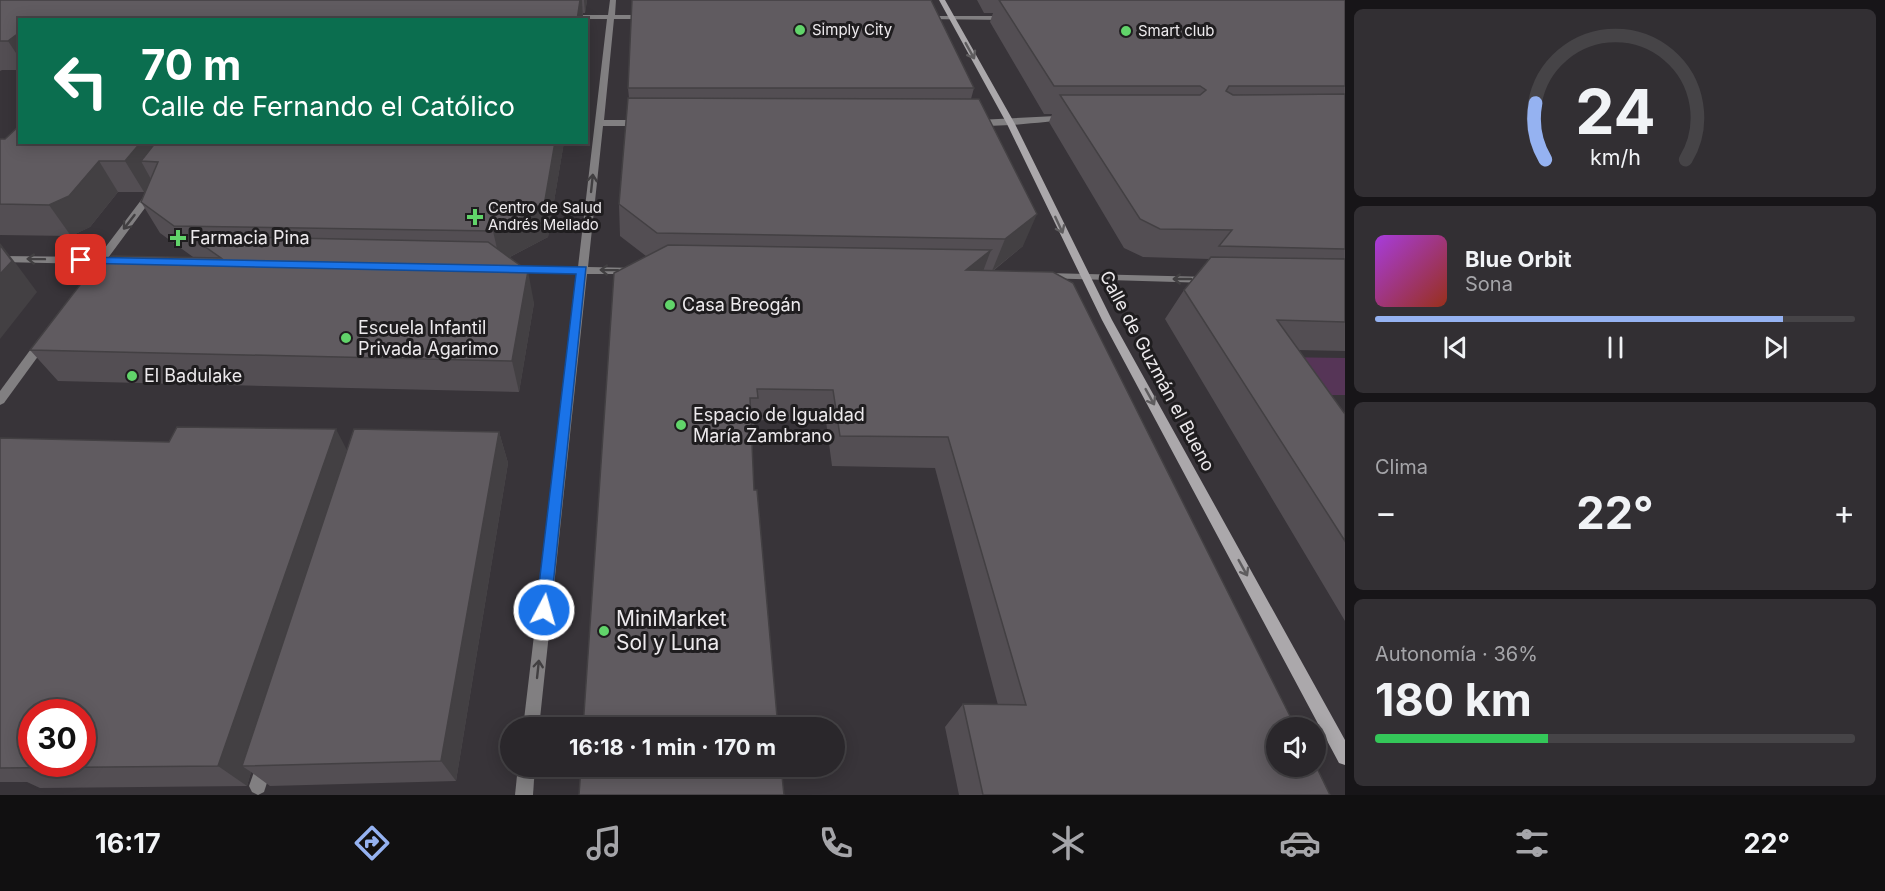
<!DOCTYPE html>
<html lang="es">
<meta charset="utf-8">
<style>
body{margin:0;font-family:Inter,sans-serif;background:#322f33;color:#f1f3f6;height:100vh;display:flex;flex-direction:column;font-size:22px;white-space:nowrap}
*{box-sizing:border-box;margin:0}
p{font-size:20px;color:#a5a5a9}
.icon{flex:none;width:33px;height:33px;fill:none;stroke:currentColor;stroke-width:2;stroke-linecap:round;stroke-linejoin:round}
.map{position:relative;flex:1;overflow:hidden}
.details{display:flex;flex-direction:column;gap:9px;padding:9px;background:#171518;width:540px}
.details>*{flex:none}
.banner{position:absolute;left:18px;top:18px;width:570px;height:126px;border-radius:0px;box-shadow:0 3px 15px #0003,0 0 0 2px #464447;background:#0b6e4f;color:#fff;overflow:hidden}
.fabs{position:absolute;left:1266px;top:717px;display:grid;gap:12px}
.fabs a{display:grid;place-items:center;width:60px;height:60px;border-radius:50%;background:#2a272b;box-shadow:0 3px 15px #0003,0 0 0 2px #464447;font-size:30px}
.speed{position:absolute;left:18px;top:699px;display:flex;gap:12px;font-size:30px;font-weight:700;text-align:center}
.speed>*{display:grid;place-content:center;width:78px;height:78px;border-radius:50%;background:#2a272b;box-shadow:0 3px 15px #0003,0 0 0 2px #464447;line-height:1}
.speed .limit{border:9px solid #d22;background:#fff;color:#111}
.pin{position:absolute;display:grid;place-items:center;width:51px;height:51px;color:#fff;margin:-26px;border-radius:12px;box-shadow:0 3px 9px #0006}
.me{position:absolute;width:66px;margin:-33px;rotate:6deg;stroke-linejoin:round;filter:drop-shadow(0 0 4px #0008)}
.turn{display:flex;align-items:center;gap:21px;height:126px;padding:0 24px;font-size:27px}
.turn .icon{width:78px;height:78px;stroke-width:2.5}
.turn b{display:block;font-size:42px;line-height:51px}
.big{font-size:45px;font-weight:700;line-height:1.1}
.details .tile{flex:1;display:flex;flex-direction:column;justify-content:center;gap:9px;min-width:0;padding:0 21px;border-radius:9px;background:#322f33}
.details .dial{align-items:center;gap:0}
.dial svg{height:156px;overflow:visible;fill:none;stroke:#464447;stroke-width:7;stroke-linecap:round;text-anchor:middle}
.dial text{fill:#f1f3f6;stroke:none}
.song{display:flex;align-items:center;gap:18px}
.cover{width:72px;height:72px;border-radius:9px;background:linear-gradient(135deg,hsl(280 70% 55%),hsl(10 70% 35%))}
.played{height:6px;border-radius:3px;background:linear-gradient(90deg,#95b2f1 85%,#464447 85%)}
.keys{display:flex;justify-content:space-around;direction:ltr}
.heat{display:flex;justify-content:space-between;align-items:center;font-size:33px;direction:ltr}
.charge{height:9px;border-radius:4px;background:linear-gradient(90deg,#34c759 36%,#464447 0)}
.trip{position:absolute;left:500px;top:717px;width:345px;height:60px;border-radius:30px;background:#2a272b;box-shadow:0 3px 15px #0003,0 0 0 2px #464447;font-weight:700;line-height:60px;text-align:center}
.dock{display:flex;height:96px;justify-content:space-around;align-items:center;background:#111011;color:#a5a5a9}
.dock .icon{width:42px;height:42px}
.dock .current{color:#95b2f1}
.dock b{font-size:27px;color:#f1f3f6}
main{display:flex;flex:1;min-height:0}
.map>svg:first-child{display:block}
</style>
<main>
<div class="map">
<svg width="1345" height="795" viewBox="0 0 1345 795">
<rect width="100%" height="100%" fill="#383439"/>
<polygon fill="#563557" points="1277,357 1345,358 1345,395 1302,395"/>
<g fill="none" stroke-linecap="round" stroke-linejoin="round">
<g fill="#817f81" fill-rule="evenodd">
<polygon points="610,0 616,0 615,15 647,15 650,17 647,19 614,19 604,120 642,120 646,123 642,126 603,126 588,267 636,268 641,271 636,274 587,274 539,728 523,728 577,273 509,272 504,269 509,266 578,267 607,19 568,19 565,17 568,15 608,15"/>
<polygon points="925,16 1007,16 1010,18 1007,20 923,19 923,17"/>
<path d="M1056 116H1067L1071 118 1067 120C1048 121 986 130 974 123L978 120Z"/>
<polygon points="151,190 156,193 108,258 121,259 121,263 104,264 97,269 93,268 93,264 0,262 0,256 98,257 148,191"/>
<polygon points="1046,273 1209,277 1214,280 1209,283 1042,278 1041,276"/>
<polygon points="43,337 47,338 49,341 47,344 4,403 0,405 0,391 39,338"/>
<polygon points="265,756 271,758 273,764 264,792 258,795 252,792 249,786 259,758"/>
<polygon points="518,766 535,766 533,795 515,795"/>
</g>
<polygon fill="#aba8ab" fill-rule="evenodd" points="939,0 945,0 1015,124 1112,320 1345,740 1345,765 1339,763 1102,320 1007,124"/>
</g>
<g fill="#534e53">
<polygon points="0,0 587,0 585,13 583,13 583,20 20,20 20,70 2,70 0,71"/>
<polygon points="977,0 1345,0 1345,351 1298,350 1345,414 1345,621 1165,319 1184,290 1209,259 1143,257 1124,248 1049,122 1052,114 1044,114 990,22 993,13 984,13"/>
<polygon points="628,88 974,88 971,99 1023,246 993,271 1330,795 959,795 945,727 963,704 998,705 935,468 832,466 826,421 755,420 754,429 751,429 754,490 778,728 646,256 620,236 619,204 629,98"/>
<polygon points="0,139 20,142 564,142 548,237 510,257 534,303 519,392 58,381 30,350 202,258 193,257 160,233 141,202 146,189 144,192 118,192 90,227 71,236 0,235"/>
<polygon points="499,432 508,463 456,781 270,786 251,772 247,786 40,788 27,782 0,782 0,438 347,450"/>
</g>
<g fill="#434043">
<polygon points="580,0 582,0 583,20 577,20"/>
<polygon points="584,0 587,0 585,13"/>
<polygon points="20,32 20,59 8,41"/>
<polygon points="141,142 183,142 158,162 141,161 152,181 144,192 125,161"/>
<polygon points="555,142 564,142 548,237 500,262 493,231"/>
<polygon points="99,161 118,192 90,227 71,236 49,205"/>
<polygon points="1037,214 1023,246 992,271 1005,239"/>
<polygon points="0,243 17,265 37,292 0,339"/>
<polygon points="991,250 979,282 966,270"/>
<polygon points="528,271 534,303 519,392 512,361"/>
<polygon points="336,429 352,460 242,766 251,772 247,786 218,766"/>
<polygon points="499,432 508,463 456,781 441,761"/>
</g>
<g fill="#605b60" stroke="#434043" stroke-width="1.5" fill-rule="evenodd">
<polygon points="0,0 580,0 577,20 20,20 20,32 8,41 0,41"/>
<polygon points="632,0 931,0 974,88 628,88"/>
<polygon points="999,0 1345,0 1345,86 1229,86 1226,91 1233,95 1345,94 1345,249 1219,246 1232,230 1160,229 1140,219 1060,95 1200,95 1206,90 1200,86 1054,86"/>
<polygon points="628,98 979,99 1037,214 1005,239 657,233 619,204"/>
<polygon points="20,125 20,142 141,142 125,161 99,161 69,196 49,205 0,204 0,139 5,139"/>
<polygon points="156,142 555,142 544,206 493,231 174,226 141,202 158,162 141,161"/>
<polygon points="190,236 488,242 528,271 512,361 30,350 96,264 112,256 221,258"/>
<polygon points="0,245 12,261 0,274"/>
<polygon points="668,245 991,250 966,270 1053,272 1073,283 1296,728 1276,728 1276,766 1316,766 1330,795 983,795 963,704 1026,705 948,437 840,436 833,390 757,389 758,398 750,398 754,490 757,490 778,728 583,728 614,273"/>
<polygon points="1211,257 1345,259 1345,322 1277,320 1345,414 1345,541 1184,290"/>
<path d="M177 427 336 429 218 766 0 768V438L169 442ZM32 712H82V764H32Z"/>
<polygon points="354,429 499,432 441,761 242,766"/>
<polygon points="581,766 781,766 784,795 579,795"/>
</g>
<defs><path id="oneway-shaft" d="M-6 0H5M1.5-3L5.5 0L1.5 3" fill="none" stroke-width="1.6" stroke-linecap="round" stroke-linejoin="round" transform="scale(1.5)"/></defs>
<g stroke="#5e5c5e">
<use href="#oneway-shaft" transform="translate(970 51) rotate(61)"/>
<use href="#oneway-shaft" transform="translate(1059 225) rotate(65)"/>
<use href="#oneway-shaft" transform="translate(1150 397) rotate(61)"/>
<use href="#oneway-shaft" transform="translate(1243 568) rotate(61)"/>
</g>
<g stroke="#413f41">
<use href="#oneway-shaft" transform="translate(592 183) rotate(-84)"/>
<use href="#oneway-shaft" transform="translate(129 222) rotate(128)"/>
<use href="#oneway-shaft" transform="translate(36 259) rotate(-179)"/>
<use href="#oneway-shaft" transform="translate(609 270) rotate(-179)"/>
<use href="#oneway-shaft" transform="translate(1182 279) rotate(-180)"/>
<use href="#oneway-shaft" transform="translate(538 669) rotate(-84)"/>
</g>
<polygon fill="#1a73e8" stroke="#114b97" stroke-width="1.5" points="81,257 586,267 550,615 544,618 538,615 536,610 576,274 77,263 75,260"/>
<g fill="#61d46a" stroke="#1f1d1f" stroke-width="2">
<circle cx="800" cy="30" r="6"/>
<circle cx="1126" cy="31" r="6"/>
<path d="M472 208h6v6h6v6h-6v6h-6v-6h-6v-6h6z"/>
<path d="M175 229h6v6h6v6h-6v6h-6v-6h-6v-6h6z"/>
<circle cx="670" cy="305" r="6"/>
<circle cx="346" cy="338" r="6"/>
<circle cx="132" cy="376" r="6"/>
<circle cx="681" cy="425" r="6"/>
<circle cx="604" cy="631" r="6"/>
</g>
<g text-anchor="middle" stroke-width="6" stroke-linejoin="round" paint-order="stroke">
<g font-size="15" fill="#edeaed" stroke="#1f1d1f" text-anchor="start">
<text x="812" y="35">Simply City</text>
<text x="1138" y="36">Smart club</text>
<text x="488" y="213">Centro de Salud<tspan x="488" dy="17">Andrés Mellado</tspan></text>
</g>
<g font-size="18" fill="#edeaed" stroke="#1f1d1f" text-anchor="start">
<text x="190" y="244">Farmacia Pina</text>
<text x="682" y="311">Casa Breogán</text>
<text x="358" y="334">Escuela Infantil<tspan x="358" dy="21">Privada Agarimo</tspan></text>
<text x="144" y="382">El Badulake</text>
<text x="693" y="421">Espacio de Igualdad<tspan x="693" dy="21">María Zambrano</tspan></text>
</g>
<g font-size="18" fill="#edeaed" stroke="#1f1d1f">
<text transform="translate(1157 371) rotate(62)" y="6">Calle de Guzmán el Bueno</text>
</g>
<g font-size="21" fill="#edeaed" stroke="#1f1d1f" text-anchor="start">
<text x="616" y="626">MiniMarket<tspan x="616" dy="24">Sol y Luna</tspan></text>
</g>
</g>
</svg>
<div class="fabs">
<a><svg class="icon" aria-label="sound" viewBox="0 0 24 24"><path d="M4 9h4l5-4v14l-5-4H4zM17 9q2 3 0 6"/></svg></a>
</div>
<div class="speed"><div class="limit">30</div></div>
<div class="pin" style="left:81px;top:260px;background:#d93025"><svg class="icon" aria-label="arrive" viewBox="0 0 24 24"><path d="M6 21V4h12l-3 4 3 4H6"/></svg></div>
<svg class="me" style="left:544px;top:610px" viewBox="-20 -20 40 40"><circle r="17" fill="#1a73e8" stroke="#fff" stroke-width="3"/><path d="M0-11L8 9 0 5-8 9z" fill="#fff"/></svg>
<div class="trip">16:18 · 1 min · 170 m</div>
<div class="banner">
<div class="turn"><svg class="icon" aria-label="left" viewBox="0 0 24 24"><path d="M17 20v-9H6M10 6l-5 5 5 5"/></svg><div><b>70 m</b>Calle de Fernando el Católico</div></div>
</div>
</div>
<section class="details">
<div class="tile dial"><svg viewBox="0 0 100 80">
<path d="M14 69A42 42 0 1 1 86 69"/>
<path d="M14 69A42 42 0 0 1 9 40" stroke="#95b2f1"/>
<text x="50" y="56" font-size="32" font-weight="700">24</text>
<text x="50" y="72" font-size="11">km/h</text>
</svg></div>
<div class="tile">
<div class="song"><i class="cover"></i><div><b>Blue Orbit</b><p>Sona</p></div></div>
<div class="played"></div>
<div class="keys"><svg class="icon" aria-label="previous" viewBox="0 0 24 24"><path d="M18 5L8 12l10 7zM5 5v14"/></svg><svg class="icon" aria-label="pause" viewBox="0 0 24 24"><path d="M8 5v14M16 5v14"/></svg><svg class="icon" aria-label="next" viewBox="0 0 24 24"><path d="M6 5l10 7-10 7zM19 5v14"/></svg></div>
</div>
<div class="tile"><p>Clima</p>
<div class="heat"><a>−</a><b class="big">22°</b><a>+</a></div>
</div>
<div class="tile"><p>Autonomía · 36%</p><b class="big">180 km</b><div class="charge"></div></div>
</section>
</main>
<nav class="dock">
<b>16:17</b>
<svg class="icon current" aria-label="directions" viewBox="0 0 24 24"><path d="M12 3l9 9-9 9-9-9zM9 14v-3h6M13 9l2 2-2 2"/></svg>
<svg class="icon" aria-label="music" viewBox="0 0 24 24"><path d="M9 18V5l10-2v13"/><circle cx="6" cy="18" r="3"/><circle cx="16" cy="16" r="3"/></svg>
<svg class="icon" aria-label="phone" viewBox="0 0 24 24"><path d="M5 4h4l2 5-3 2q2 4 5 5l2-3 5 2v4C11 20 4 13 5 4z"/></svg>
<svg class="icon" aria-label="climate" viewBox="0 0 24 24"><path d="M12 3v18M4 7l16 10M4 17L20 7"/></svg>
<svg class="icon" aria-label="car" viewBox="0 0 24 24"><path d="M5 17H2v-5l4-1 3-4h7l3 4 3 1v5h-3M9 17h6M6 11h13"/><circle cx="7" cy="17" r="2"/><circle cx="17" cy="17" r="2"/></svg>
<svg class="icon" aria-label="filters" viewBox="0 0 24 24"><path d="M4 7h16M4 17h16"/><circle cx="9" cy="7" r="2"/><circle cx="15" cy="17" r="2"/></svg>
<b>22°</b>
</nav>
